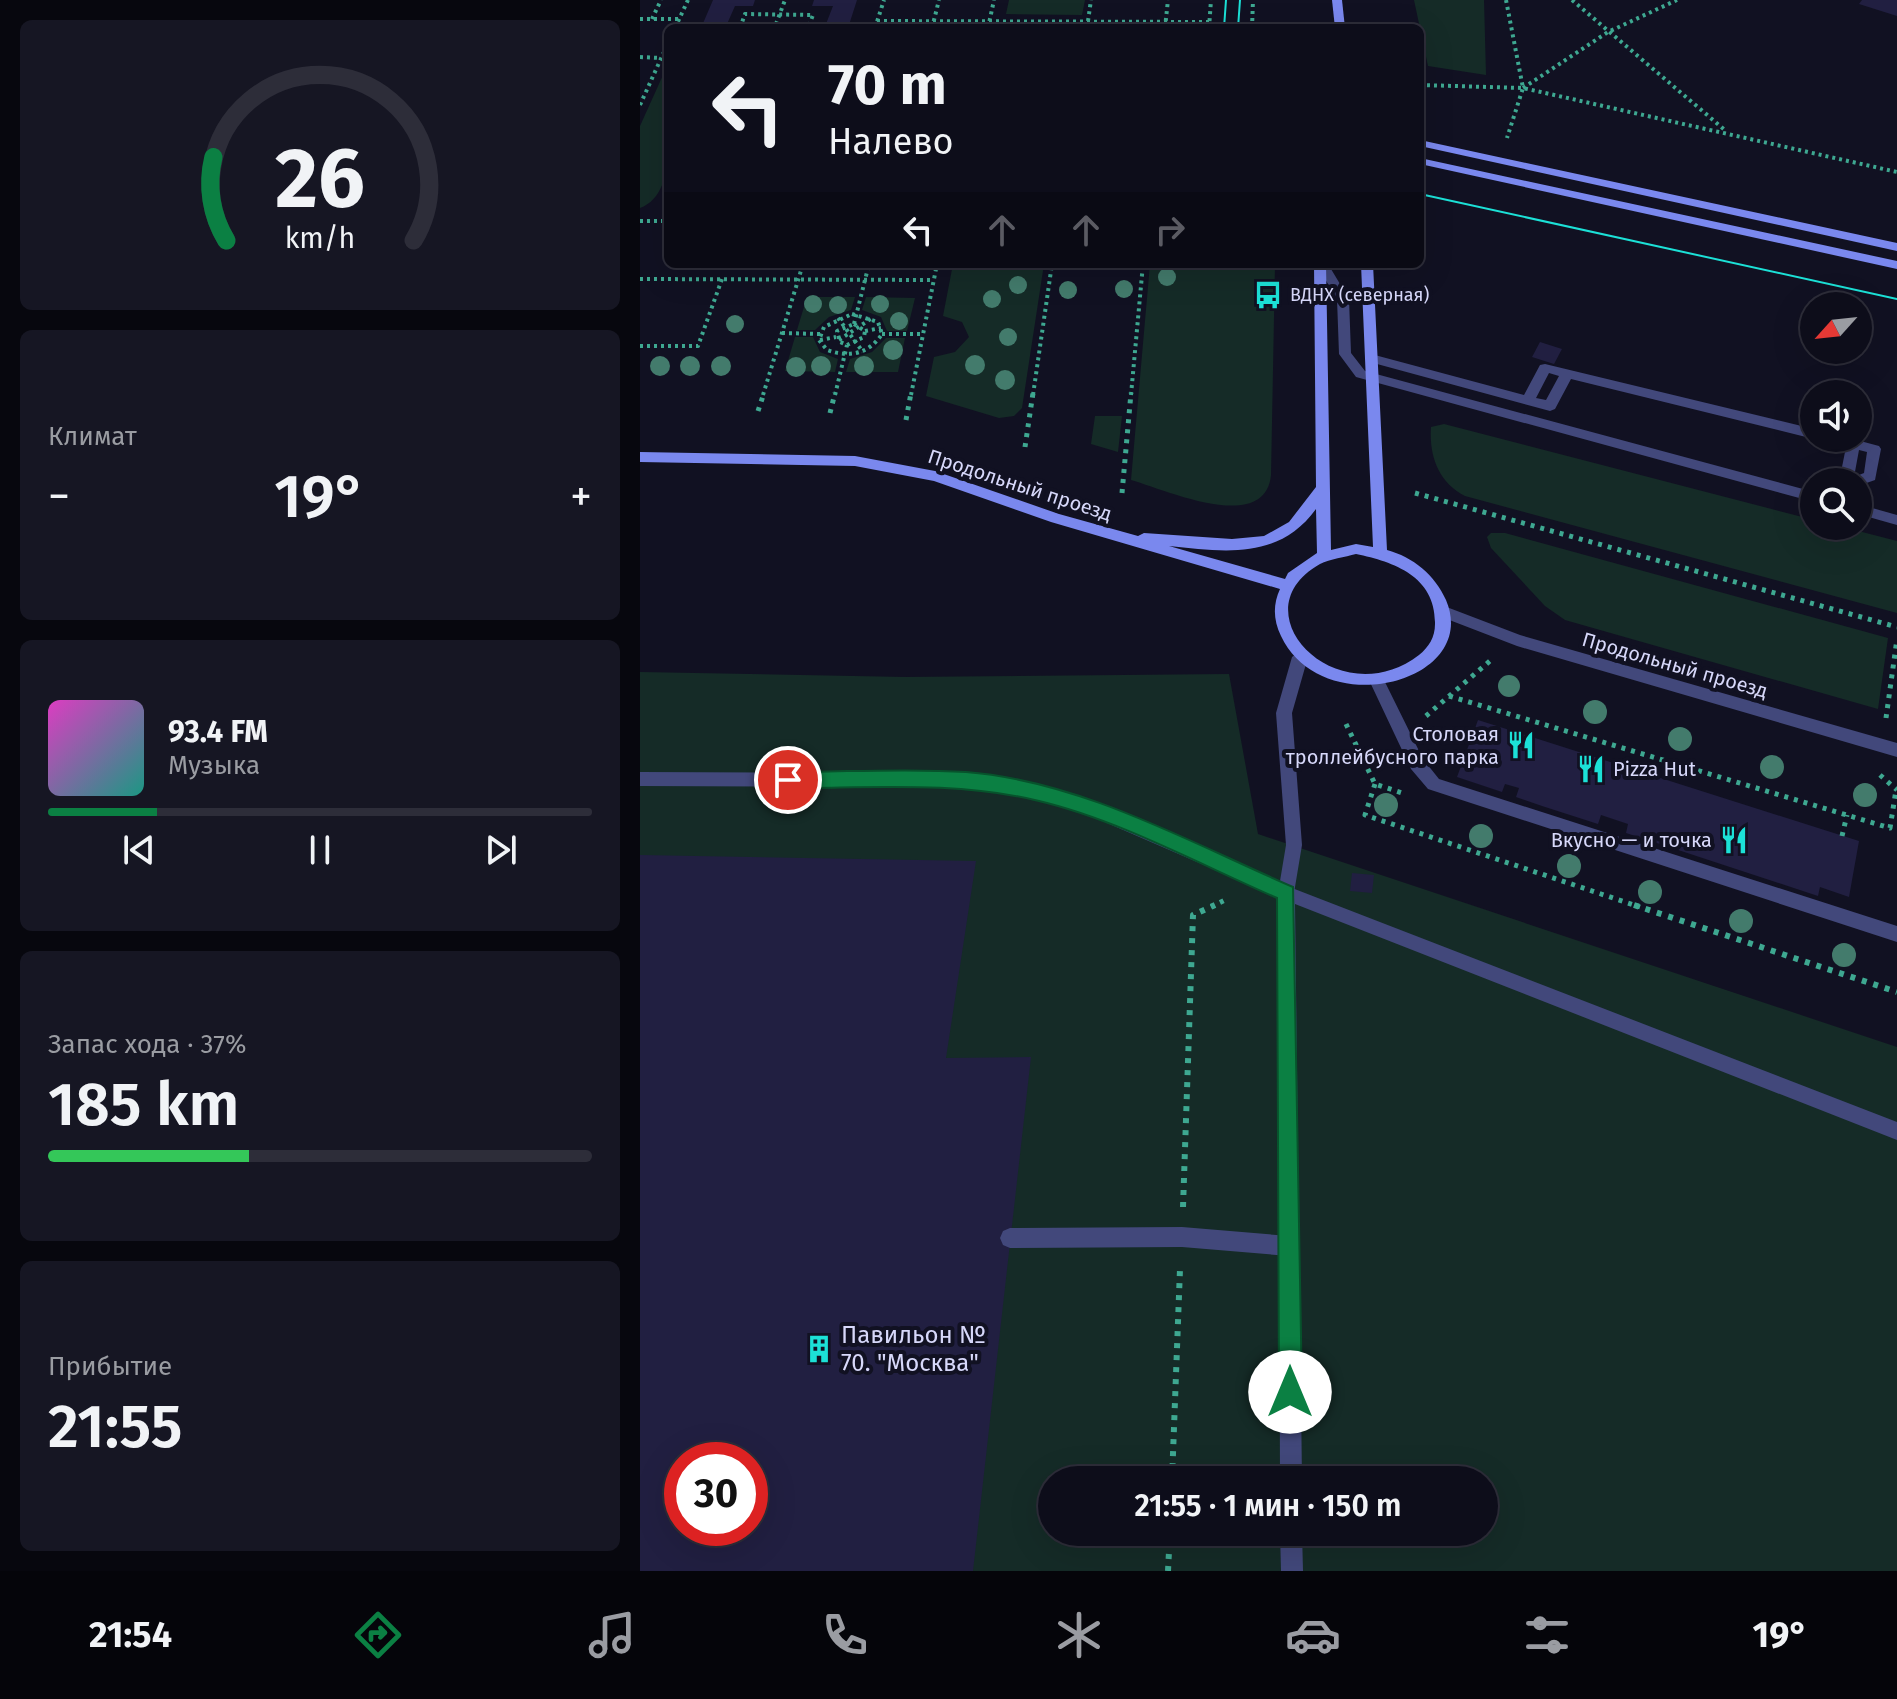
<!DOCTYPE html>
<html lang="ru">
<meta charset="utf-8">
<style>
body{margin:0;font-family:"Fira Sans",sans-serif;background:#161623;color:#f1f3f6;height:100vh;display:flex;flex-direction:column;font-size:30px;white-space:nowrap}
*{box-sizing:border-box;margin:0}
p{font-size:26px;color:#9a9ca2}
.icon{flex:none;width:44px;height:44px;fill:none;stroke:currentColor;stroke-width:2;stroke-linecap:round;stroke-linejoin:round}
.map{position:relative;flex:1;overflow:hidden}
.panel{display:flex;flex-direction:column;gap:20px;padding:20px;background:#07070e;width:640px}
.panel>*{flex:none}
.guide{position:absolute;left:24px;top:24px;width:760px;height:244px;border-radius:12px;box-shadow:0 8px 32px #0002,0 0 0 2px #2d2d39;background:#0d0d1a;color:#f1f3f6;overflow:hidden}
.needle{width:52px;rotate:243deg}
.tools{position:absolute;left:1160px;top:292px;display:grid;gap:16px}
.tools a{display:grid;place-items:center;width:72px;height:72px;border-radius:50%;background:#0d0d1a;box-shadow:0 8px 32px #0002,0 0 0 2px #2d2d39;font-size:40px}
.speed{position:absolute;left:24px;top:1442px;display:flex;gap:16px;font-size:40px;font-weight:700;text-align:center}
.speed>*{display:grid;place-content:center;width:104px;height:104px;border-radius:50%;background:#0d0d1a;box-shadow:0 8px 32px #0002,0 0 0 2px #2d2d39;line-height:1}
.speed .limit{border:12px solid #d22;background:#fff;color:#111}
.pin{position:absolute;display:grid;place-items:center;width:68px;height:68px;color:#fff;margin:-34px;border:4px solid #fff;border-radius:50%;box-shadow:0 2px 8px #0007}
.me{position:absolute;width:88px;margin:-44px;rotate:0deg;stroke-linejoin:round;filter:drop-shadow(0 0 6px #0008)}
.turn{display:flex;align-items:center;gap:28px;height:168px;padding:0 32px;font-size:36px}
.turn .icon{width:104px;height:104px;stroke-width:2.5}
.turn b{display:block;font-size:56px;line-height:68px}
.lanes{display:flex;align-items:center;height:76px;padding:0 32px;background:#0003;justify-content:center;gap:40px;direction:ltr}
.lanes .off{opacity:.35}
.big{font-size:60px;font-weight:600;line-height:1.1}
.panel .tile{flex:1;display:flex;flex-direction:column;justify-content:center;gap:12px;min-width:0;padding:0 28px;border-radius:12px;background:#161623}
.panel .dial{align-items:center;gap:0}
.dial svg{height:208px;overflow:visible;fill:none;stroke:#2d2d39;stroke-width:7;stroke-linecap:round;text-anchor:middle}
.dial text{fill:#f1f3f6;stroke:none}
.song{display:flex;align-items:center;gap:24px}
.cover{width:96px;height:96px;border-radius:12px;background:linear-gradient(135deg,hsl(310 70% 55%),hsl(170 70% 35%))}
.played{height:8px;border-radius:4px;background:linear-gradient(90deg,#0b8043 20%,#2d2d39 20%)}
.keys{display:flex;justify-content:space-around;direction:ltr}
.heat{display:flex;justify-content:space-between;align-items:center;font-size:44px;direction:ltr}
.charge{height:12px;border-radius:6px;background:linear-gradient(90deg,#34c759 37%,#2d2d39 0)}
.trip{position:absolute;left:398px;top:1466px;width:460px;height:80px;border-radius:40px;background:#0d0d1a;box-shadow:0 8px 32px #0002,0 0 0 2px #2d2d39;font-weight:600;line-height:80px;text-align:center}
.menu{display:flex;height:128px;justify-content:space-around;align-items:center;background:#05050a;color:#9a9ca2}
.menu .icon{width:56px;height:56px}
.menu .current{color:#0b8043}
.menu b{font-size:36px;color:#f1f3f6}
main{display:flex;flex:1;min-height:0}
.map>svg:first-child{display:block}
</style>
<main>
<section class="panel">
<div class="tile dial"><svg viewBox="0 0 100 80">
<path d="M14 69A42 42 0 1 1 86 69"/>
<path d="M14 69A42 42 0 0 1 9 37" stroke="#0b8043"/>
<text x="50" y="56" font-size="32" font-weight="700">26</text>
<text x="50" y="72" font-size="11">km/h</text>
</svg></div>
<div class="tile"><p>Климат</p>
<div class="heat"><a>−</a><b class="big">19°</b><a>+</a></div>
</div>
<div class="tile">
<div class="song"><i class="cover"></i><div><b>93.4 FM</b><p>Музыка</p></div></div>
<div class="played"></div>
<div class="keys"><svg class="icon" aria-label="previous" viewBox="0 0 24 24"><path d="M18 5L8 12l10 7zM5 5v14"/></svg><svg class="icon" aria-label="pause" viewBox="0 0 24 24"><path d="M8 5v14M16 5v14"/></svg><svg class="icon" aria-label="next" viewBox="0 0 24 24"><path d="M6 5l10 7-10 7zM19 5v14"/></svg></div>
</div>
<div class="tile"><p>Запас хода · 37%</p><b class="big">185 km</b><div class="charge"></div></div>
<div class="tile"><p>Прибытие</p><b class="big">21:55</b></div>
</section>
<div class="map">
<svg width="1257" height="1571" viewBox="0 0 1257 1571">
<rect width="100%" height="100%" fill="#112"/>
<g fill="#152b27" fill-rule="evenodd">
<polygon points="369,0 445,0 442,15 366,14"/>
<polygon points="774,0 844,0 846,75 788,66"/>
<path d="M28 64C28 102 43 193 0 208V126Z"/>
<polygon points="313,264 404,264 382,408 374,416 359,418 286,396 294,357 315,352 329,337 322,322 303,316"/>
<path d="M510 264H635L631 475C625 535 526 490 491 480Z"/>
<polygon points="167,297 215,297 211,310 189,317 175,330 157,330"/>
<polygon points="226,297 275,298 267,331 247,331 241,317 222,310"/>
<polygon points="155,337 173,337 180,352 198,359 195,372 145,371"/>
<polygon points="246,338 265,338 258,372 206,372 210,359 232,352"/>
<polygon points="455,416 482,416 478,452 451,444"/>
<path d="M804 424 1174 520V526H1199L1257 541V613L825 496C798 482 789 455 791 427Z"/>
<polygon points="851,533 865,533 1248,638 1238,709 925,620 905,606 851,548 847,537"/>
<path d="M0 672 265 677 589 674 618 834 1257 1047V1571H0ZM42 1460H110V1528H42ZM412 1480H844V1532H412Z"/>
</g>
<g fill="#211f41" fill-rule="evenodd">
<polygon points="73,0 115,0 113,6 95,6 87,24 61,28"/>
<polygon points="174,0 217,0 208,28 186,24 193,6 172,6"/>
<polygon points="1222,0 1257,0 1257,16 1219,4"/>
<polygon points="113,24 159,24 157,28 112,28"/>
<polygon points="900,342 922,349 914,364 892,357"/>
<polygon points="838,720 1219,841 1209,897 1180,887 1178,896 1023,845 986,833 988,824 961,815 958,824 902,806 876,797 879,788 865,784 862,792 817,777"/>
<path d="M0 855 336 861 306 1058 391 1057 333 1571H0ZM42 1460H110V1528H42Z"/>
<polygon points="712,873 734,875 732,893 710,891"/>
</g>
<g fill="none" stroke-linecap="round" stroke-linejoin="round">
<g stroke="#3ea891" stroke-width="4" stroke-dasharray="3 4" stroke-linecap="butt">
<polyline points="866,0 883,88 867,138"/>
<polyline points="932,0 1086,131"/>
<polyline points="0,19 39,19"/>
<polyline points="12,19 21,0"/>
<polyline points="237,21 569,22"/>
<polyline points="136,24 145,0"/>
<polyline points="35,28 48,0"/>
<polyline points="100,28 105,14 173,15 168,28"/>
<polyline points="235,28 244,0"/>
<polyline points="292,28 299,0"/>
<polyline points="348,28 354,0"/>
<polyline points="447,28 451,0"/>
<polyline points="525,28 528,0"/>
<polyline points="569,28 571,0"/>
<polyline points="612,28 613,0"/>
<polyline points="0,57 21,58"/>
<polyline points="780,85 883,88 1257,172"/>
<polyline points="883,88 968,32 1037,0"/>
<polyline points="0,105 28,43"/>
<polyline points="0,221 28,221"/>
<polyline points="0,279 294,280"/>
<path d="M212 314 238 322 242 334C229 354 209 358 187 350L179 340 184 327Z"/>
<polyline points="198,318 223,352"/>
<polygon points="214,324 225,331 224,337 207,345 200,342 197,331"/>
<polyline points="214,324 229,264"/>
<polyline points="225,331 241,328"/>
<polyline points="142,333 180,334"/>
<polyline points="242,334 282,334"/>
<polyline points="180,340 196,337"/>
<polyline points="199,340 232,318"/>
<polyline points="0,346 58,346 82,279"/>
<polyline points="123,395 163,264"/>
<polyline points="195,395 207,345"/>
<polyline points="271,395 297,264"/>
<polyline points="393,395 412,264"/>
<polyline points="491,395 503,264"/>
</g>
<g stroke="#3ea891" stroke-width="5" stroke-dasharray="4 6" stroke-linecap="butt">
<polyline points="118,411 124,393"/>
<polyline points="190,413 195,393"/>
<polyline points="266,420 271,393"/>
<polyline points="385,447 393,393"/>
<polyline points="482,493 491,393"/>
<polyline points="775,493 1257,627"/>
<polyline points="809,696 1250,828 1256,790"/>
<polyline points="786,716 851,660 855,661"/>
<polyline points="1246,718 1257,639"/>
<polyline points="706,724 735,784 762,793"/>
<polyline points="1240,775 1257,790"/>
<polyline points="735,784 725,815 1000,907"/>
<polyline points="1202,836 1207,815"/>
<polyline points="571,907 587,899"/>
</g>
<g stroke="#3ea891" stroke-width="6" stroke-dasharray="5 7" stroke-linecap="butt">
<polyline points="994,905 1257,992"/>
<polyline points="543,1207 553,915 575,905"/>
<polyline points="532,1480 540,1269"/>
<polyline points="528,1571 530,1532"/>
</g>
<g fill="#42487b" fill-rule="evenodd">
<path d="M731 354 884 395 900 365 905 364 1174 429V438H1177L1174 439 931 379 915 409 910 411 726 361V355ZM909 373 919 376 906 400 896 398Z"/>
<path d="M1182 438H1209L1239 446 1241 449 1235 480 1218 486V482H1199L1206 447 1184 441ZM1219 450 1227 452 1224 473 1214 477Z"/>
<polygon points="660,651 668,657 652,713 662,845 654,893 652,898 646,901 640,898 638,893 646,845 636,713 652,657"/>
<polygon points="737,674 742,676 783,759 799,779 1257,926 1257,942 788,789 771,769 729,680"/>
<polygon points="542,1227 649,1236 656,1239 659,1246 656,1253 649,1256 542,1247 370,1248 363,1245 360,1238 363,1231 370,1228"/>
</g>
<g fill="#42487b" fill-rule="evenodd">
<polygon points="676,264 688,264 709,299 711,353 725,371 1174,492 1174,502 716,377 699,354 697,299"/>
<polygon points="1218,504 1257,515 1257,525 1218,514"/>
<polygon points="804,606 880,635 1257,743 1257,757 877,646 799,616 797,612"/>
<polygon points="0,772 327,773 398,786 453,802 652,888 1257,1122 1257,1140 655,904 662,1480 640,1480 638,897 444,813 398,800 327,787 0,786"/>
<polygon points="640,1532 662,1532 663,1571 641,1571"/>
</g>
<g fill="#7a88ee" fill-rule="evenodd">
<polygon points="692,0 702,0 705,28 695,28"/>
<polygon points="780,140 1257,243 1257,251 780,146"/>
<polygon points="780,158 1257,261 1257,269 780,164"/>
<path d="M674 264H686L691 550 716 544 733 547 721 264H733L747 550C773 557 795 575 806 600 841 683 682 723 641 636 633 620 633 604 640 589L411 522 294 481 215 466 0 462V452L215 456 295 471 419 514 498 536 504 533 592 539 624 536 649 522 676 487ZM676 509 677 553 648 573 645 579 529 546C585 552 639 560 676 509ZM716 554C755 562 796 577 795 624 795 637 789 647 779 655 698 717 595 612 680 564 690 559 705 557 716 554Z"/>
</g>
<g stroke="#1ce1d7" stroke-width="2">
<polyline points="584,28 586,0"/>
<polyline points="598,28 600,0"/>
<polyline points="780,194 1257,299"/>
</g>
</g>
<g fill="#437b6c">
<circle cx="527" cy="277" r="9"/>
<circle cx="378" cy="285" r="9"/>
<circle cx="484" cy="289" r="9"/>
<circle cx="428" cy="290" r="9"/>
<circle cx="352" cy="299" r="9"/>
<circle cx="173" cy="304" r="9"/>
<circle cx="240" cy="304" r="9"/>
<circle cx="198" cy="305" r="9"/>
<circle cx="259" cy="321" r="9"/>
<circle cx="95" cy="324" r="9"/>
<circle cx="368" cy="337" r="9"/>
<circle cx="253" cy="350" r="10"/>
<circle cx="335" cy="365" r="10"/>
<circle cx="20" cy="366" r="10"/>
<circle cx="50" cy="366" r="10"/>
<circle cx="81" cy="366" r="10"/>
<circle cx="181" cy="366" r="10"/>
<circle cx="224" cy="366" r="10"/>
<circle cx="156" cy="367" r="10"/>
<circle cx="365" cy="380" r="10"/>
<circle cx="869" cy="686" r="11"/>
<circle cx="955" cy="712" r="12"/>
<circle cx="1040" cy="739" r="12"/>
<circle cx="1132" cy="767" r="12"/>
<circle cx="1225" cy="795" r="12"/>
<circle cx="746" cy="805" r="12"/>
<circle cx="841" cy="836" r="12"/>
<circle cx="929" cy="866" r="12"/>
<circle cx="1010" cy="892" r="12"/>
<circle cx="1101" cy="921" r="12"/>
<circle cx="1204" cy="955" r="12"/>
</g>
<path fill="#0b8043" stroke="#07532c" stroke-width="2" d="M148 772C207 772 267 768 326 772 441 781 549 842 653 887L662 1392 659 1400 650 1404 642 1400 639 1392 637 898C561 865 479 820 399 801 317 781 232 788 148 788L139 780Z"/>
<defs>
<symbol id="bus-bare" viewBox="-9 -9 18 18"><path d="M-5-6H5V4H4V6H2V4H-2V6H-4V4H-5ZM-3.5-4V0h7V-4ZM-3.5 1.2v1.5H-2V1.2ZM2 1.2v1.5H3.5V1.2Z" fill="#1ce1d7" stroke="#112" stroke-width="2.5" paint-order="stroke"/></symbol>
<symbol id="restaurant-bare" viewBox="-9 -9 18 18"><path d="M-5-6h1v4h1v-4h1v4h1v-4h1v5L-1.5 .5V6h-2V.5L-5-1ZM5-6V6H3V1.5H1.5Q1.5-4 5-6Z" fill="#1ce1d7" stroke="#112" stroke-width="2.5" paint-order="stroke"/></symbol>
<symbol id="building-bare" viewBox="-9 -9 18 18"><path d="M-4-6H4V6H1V3H-1V6H-4ZM-2.5-4.3h1.7v1.8h-1.7ZM.8-4.3h1.7v1.8H.8ZM-2.5-1h1.7V.8h-1.7ZM.8-1h1.7V.8H.8Z" fill="#1ce1d7" stroke="#112" stroke-width="2.5" paint-order="stroke"/></symbol>
</defs>
<g fill-rule="evenodd">
<use href="#bus-bare" x="608" y="275" width="40" height="40"/>
<use href="#restaurant-bare" x="861" y="725" width="40" height="40"/>
<use href="#restaurant-bare" x="931" y="749" width="40" height="40"/>
<use href="#restaurant-bare" x="1074" y="820" width="40" height="40"/>
<use href="#building-bare" x="159" y="1329" width="40" height="40"/>
</g>
<g text-anchor="middle" stroke-width="8" stroke-linejoin="round" paint-order="stroke">
<g font-size="18" fill="#d7d8fa" stroke="#112" text-anchor="start">
<text x="650" y="301">ВДНХ (северная)</text>
</g>
<g font-size="20" fill="#d7d8fa" stroke="#112">
<text transform="translate(380 485) rotate(18)" y="7">Продольный проезд</text>
<text transform="translate(1035 665) rotate(16)" y="7">Продольный проезд</text>
</g>
<g font-size="20" fill="#d7d8fa" stroke="#112" text-anchor="end">
<text x="859" y="741">Столовая<tspan x="859" dy="23">троллейбусного парка</tspan></text>
<text x="973" y="776" text-anchor="start">Pizza Hut</text>
<text x="1072" y="847">Вкусно — и точка</text>
</g>
<g font-size="24" fill="#d7d8fa" stroke="#112" text-anchor="start">
<text x="201" y="1343">Павильон №<tspan x="201" dy="28">70. "Москва"</tspan></text>
</g>
</g>
</svg>
<div class="tools">
<a><svg class="needle" viewBox="-14 -14 28 28"><path d="M0-13l5 13h-10z" fill="#e53935"/><path d="M0 13l5-13h-10z" fill="#9a9ca2"/></svg></a>
<a><svg class="icon" aria-label="sound" viewBox="0 0 24 24"><path d="M4 9h4l5-4v14l-5-4H4zM17 9q2 3 0 6"/></svg></a>
<a><svg class="icon" aria-label="search" viewBox="0 0 24 24"><circle cx="10" cy="10" r="6"/><path d="M15 15l6 6"/></svg></a>
</div>
<div class="speed"><div class="limit">30</div></div>
<div class="pin" style="left:148px;top:780px;background:#d93025"><svg class="icon" aria-label="arrive" viewBox="0 0 24 24"><path d="M6 21V4h12l-3 4 3 4H6"/></svg></div>
<svg class="me" style="left:650px;top:1392px" viewBox="-20 -20 40 40"><circle r="19" fill="#fff"/><path d="M0-13L10 11 0 6-10 11z" fill="#0b8043"/></svg>
<div class="trip">21:55 · 1 мин · 150 m</div>
<div class="guide">
<div class="turn"><svg class="icon" aria-label="left" viewBox="0 0 24 24"><path d="M17 20v-9H6M10 6l-5 5 5 5"/></svg><div><b>70 m</b>Налево</div></div>
<div class="lanes"><svg class="icon" aria-label="left" viewBox="0 0 24 24"><path d="M17 20v-9H6M10 6l-5 5 5 5"/></svg><svg class="icon off" aria-label="ahead" viewBox="0 0 24 24"><path d="M12 20V5M6 11l6-6 6 6"/></svg><svg class="icon off" aria-label="ahead" viewBox="0 0 24 24"><path d="M12 20V5M6 11l6-6 6 6"/></svg><svg class="icon off" aria-label="right" viewBox="0 0 24 24"><path d="M7 20v-9h11M14 6l5 5-5 5"/></svg></div>
</div>
</div>
</main>
<nav class="menu">
<b>21:54</b>
<svg class="icon current" aria-label="directions" viewBox="0 0 24 24"><path d="M12 3l9 9-9 9-9-9zM9 14v-3h6M13 9l2 2-2 2"/></svg>
<svg class="icon" aria-label="music" viewBox="0 0 24 24"><path d="M9 18V5l10-2v13"/><circle cx="6" cy="18" r="3"/><circle cx="16" cy="16" r="3"/></svg>
<svg class="icon" aria-label="phone" viewBox="0 0 24 24"><path d="M5 4h4l2 5-3 2q2 4 5 5l2-3 5 2v4C11 20 4 13 5 4z"/></svg>
<svg class="icon" aria-label="climate" viewBox="0 0 24 24"><path d="M12 3v18M4 7l16 10M4 17L20 7"/></svg>
<svg class="icon" aria-label="car" viewBox="0 0 24 24"><path d="M5 17H2v-5l4-1 3-4h7l3 4 3 1v5h-3M9 17h6M6 11h13"/><circle cx="7" cy="17" r="2"/><circle cx="17" cy="17" r="2"/></svg>
<svg class="icon" aria-label="filters" viewBox="0 0 24 24"><path d="M4 7h16M4 17h16"/><circle cx="9" cy="7" r="2"/><circle cx="15" cy="17" r="2"/></svg>
<b>19°</b>
</nav>
